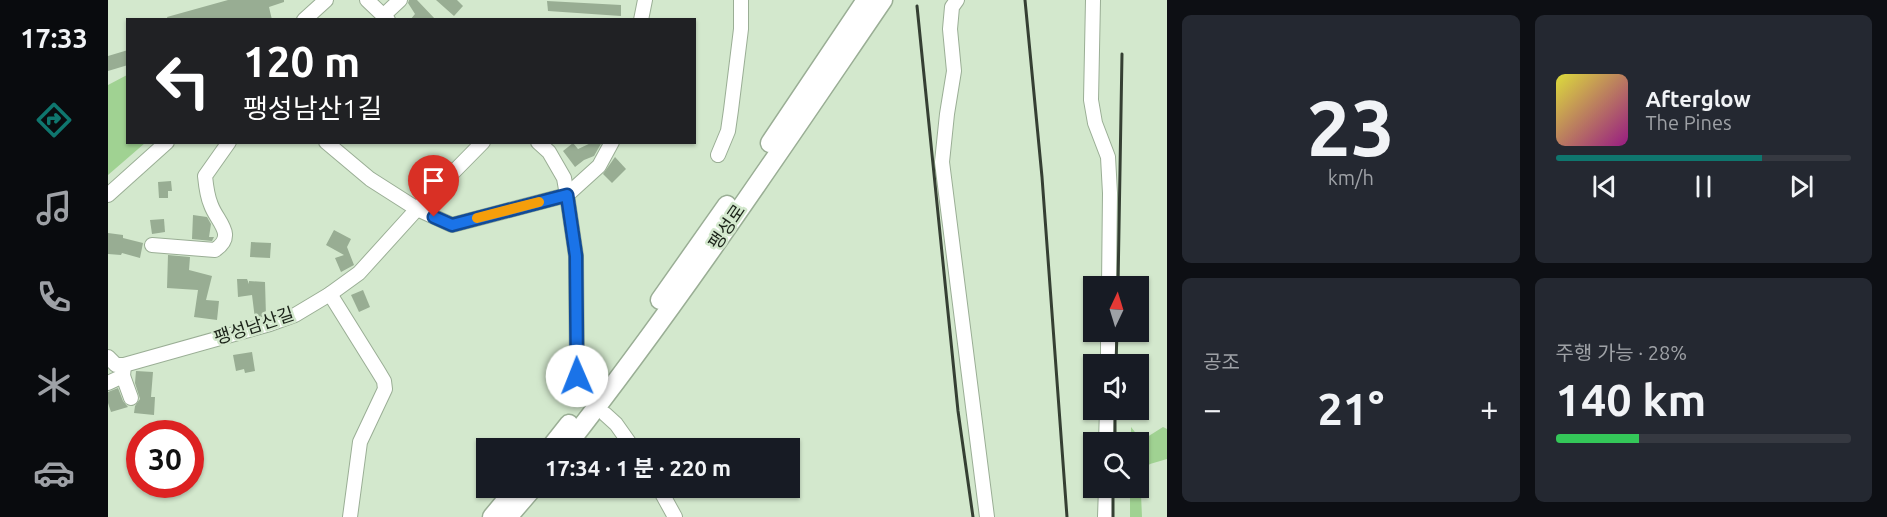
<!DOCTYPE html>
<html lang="ko">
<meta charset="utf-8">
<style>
body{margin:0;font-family:Ubuntu,"Noto Sans KR",sans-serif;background:#242831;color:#f1f3f6;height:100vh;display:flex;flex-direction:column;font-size:22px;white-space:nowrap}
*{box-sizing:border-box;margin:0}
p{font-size:20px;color:#9ea1a6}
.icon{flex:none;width:33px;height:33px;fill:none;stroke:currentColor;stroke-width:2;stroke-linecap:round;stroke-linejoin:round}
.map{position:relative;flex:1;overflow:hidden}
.sheet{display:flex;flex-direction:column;gap:15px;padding:15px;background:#0d0f14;width:720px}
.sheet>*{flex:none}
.top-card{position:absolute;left:18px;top:18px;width:570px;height:126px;border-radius:0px;box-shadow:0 2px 4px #0004;background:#202124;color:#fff;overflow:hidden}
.needle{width:39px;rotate:4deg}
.tools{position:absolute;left:975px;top:276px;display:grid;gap:12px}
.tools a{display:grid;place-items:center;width:66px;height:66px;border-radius:0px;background:#171b24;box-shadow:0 2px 4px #0004;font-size:30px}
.speed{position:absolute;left:18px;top:420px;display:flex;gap:12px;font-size:30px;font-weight:700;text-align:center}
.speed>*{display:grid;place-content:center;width:78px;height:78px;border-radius:50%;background:#171b24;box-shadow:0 2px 4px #0004;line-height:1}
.speed .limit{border:9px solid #d22;background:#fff;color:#111}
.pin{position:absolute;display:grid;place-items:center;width:51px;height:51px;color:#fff;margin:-62px -26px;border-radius:50% 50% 50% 0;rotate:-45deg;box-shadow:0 0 6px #0007}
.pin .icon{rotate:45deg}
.me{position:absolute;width:66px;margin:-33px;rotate:359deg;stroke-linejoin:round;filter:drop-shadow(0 0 4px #0008)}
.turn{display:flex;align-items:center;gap:21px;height:126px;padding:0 18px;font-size:27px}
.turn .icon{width:78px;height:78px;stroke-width:2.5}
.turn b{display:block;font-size:42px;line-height:51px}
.big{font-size:45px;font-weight:700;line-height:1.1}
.sheet .tile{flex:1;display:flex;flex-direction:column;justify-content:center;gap:9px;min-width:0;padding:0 21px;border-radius:9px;background:#242831}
.sheet .dial{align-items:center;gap:0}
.dial b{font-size:78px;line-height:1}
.song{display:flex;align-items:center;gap:18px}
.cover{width:72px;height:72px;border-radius:9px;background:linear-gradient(135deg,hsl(60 70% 55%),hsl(310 70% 35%))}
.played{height:6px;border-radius:3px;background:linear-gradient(90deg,#0f766e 70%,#363941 70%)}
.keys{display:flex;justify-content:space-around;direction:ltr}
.heat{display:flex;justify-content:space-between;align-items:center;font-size:33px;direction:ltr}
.charge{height:9px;border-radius:4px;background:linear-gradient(90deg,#34c759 28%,#363941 0)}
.sheet .tiles{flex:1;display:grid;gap:15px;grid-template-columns:repeat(2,1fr)}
.trip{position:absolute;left:368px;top:438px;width:324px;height:60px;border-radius:0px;background:#171b24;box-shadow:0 2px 4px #0004;font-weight:700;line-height:60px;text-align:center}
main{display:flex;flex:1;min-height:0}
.tab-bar{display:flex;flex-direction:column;width:108px;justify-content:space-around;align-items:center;background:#090b0e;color:#9ea1a6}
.tab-bar .icon{width:42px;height:42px}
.tab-bar .active{color:#0f766e}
.tab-bar b{font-size:27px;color:#f1f3f6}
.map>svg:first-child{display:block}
</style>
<main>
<nav class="tab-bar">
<b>17:33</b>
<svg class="icon active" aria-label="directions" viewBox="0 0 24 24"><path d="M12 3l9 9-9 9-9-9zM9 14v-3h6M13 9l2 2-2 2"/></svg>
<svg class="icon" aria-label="music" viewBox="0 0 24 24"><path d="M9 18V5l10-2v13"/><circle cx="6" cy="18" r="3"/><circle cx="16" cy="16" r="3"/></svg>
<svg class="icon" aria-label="phone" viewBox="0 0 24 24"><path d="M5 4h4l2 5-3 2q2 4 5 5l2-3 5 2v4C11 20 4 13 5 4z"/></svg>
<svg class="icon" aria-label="climate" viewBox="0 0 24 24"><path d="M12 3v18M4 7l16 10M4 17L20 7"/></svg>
<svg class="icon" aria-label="car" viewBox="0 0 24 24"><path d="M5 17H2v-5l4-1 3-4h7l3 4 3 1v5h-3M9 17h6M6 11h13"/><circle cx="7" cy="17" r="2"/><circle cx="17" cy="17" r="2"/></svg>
</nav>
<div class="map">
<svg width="1059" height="517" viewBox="0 0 1059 517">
<rect width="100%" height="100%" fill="#d3e8cd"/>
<g fill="#a0d292">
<polygon points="19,75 20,142 37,143 0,175 0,85"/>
<polygon points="1023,427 1030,436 1036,439 1055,427 1059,429 1059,459 1042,464 1032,472 1034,517 1022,517 1022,488 1030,488 1030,442 1023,442"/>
</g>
<g fill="#98ad93">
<polygon points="120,0 176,0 176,2 161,7 164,20 60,20 59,17"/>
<polygon points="301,0 309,0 328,20 302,20 307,14 300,3"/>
<polygon points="328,0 349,0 355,6 346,16"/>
<polygon points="439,1 513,5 513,16 440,11"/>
<polygon points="20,50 20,65 0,71 0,56"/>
<polygon points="485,142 494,142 486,156 476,160 467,167 455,151 465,143 470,149"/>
<polygon points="507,157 518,169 504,183 495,174"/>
<polygon points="63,181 64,191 60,191 60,198 51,198 50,182"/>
<polygon points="85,215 99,217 103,224 101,237 106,237 104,241 84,239"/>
<polygon points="56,219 57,232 44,234 42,220"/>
<polygon points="226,230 243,239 239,247 246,265 233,272 227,258 236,255 218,245"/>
<polygon points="0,233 15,235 15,238 35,243 32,258 14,253 13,255 0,254"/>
<polygon points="143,242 163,243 162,258 142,257"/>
<polygon points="60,255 82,257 81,270 104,276 98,300 111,301 109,320 86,317 90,290 59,288"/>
<polygon points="129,279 139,279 141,284 141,281 157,282 158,316 147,319 144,295 130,297"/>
<polygon points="255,290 262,307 251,312 243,295"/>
<polygon points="144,352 147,371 137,373 136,369 128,371 125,355"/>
<polygon points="28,371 45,372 43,397 47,397 46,415 26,413 27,406 32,399 27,383"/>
<polygon points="10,388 15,401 20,407 3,412 0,403 0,392"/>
</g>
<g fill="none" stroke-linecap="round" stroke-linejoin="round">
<defs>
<g id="minor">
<polyline points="259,0 280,20"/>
<polyline points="849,0 844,7 842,29 846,71 839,114 834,162 879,517"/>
<polyline points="985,0 983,100 987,123 1000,157 1002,193 1001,286"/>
<polyline points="276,15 292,0"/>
<polyline points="196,20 218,0"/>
<polyline points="533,20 537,0"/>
<polyline points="218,142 262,179 309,209 344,225 459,195 491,166 504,142"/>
<polyline points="430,142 441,152 456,178 459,195 468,256 469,376 476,388"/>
<polyline points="610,155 620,131 623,110 633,29 633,0"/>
<polyline points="0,195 59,142"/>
<path d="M44 245 107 250C129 235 109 222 103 205 99 196 98 186 97 176L121 142"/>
<polyline points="222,294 270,371 276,381 277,389 252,442 242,517"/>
<polyline points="0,357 8,365 16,365 162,324 187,315 222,294 251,273 309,209 375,142"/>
<polyline points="1000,364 1000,332"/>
<polyline points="15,376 23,398"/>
<polyline points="0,383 15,376 16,365"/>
<polyline points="497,414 508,424 525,448"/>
<polyline points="998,442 999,410"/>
<polyline points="551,488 567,517"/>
<polyline points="997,517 998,488"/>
</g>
<g id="major">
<polyline points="662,143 758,0"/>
<polyline points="552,300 619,205"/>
<polyline points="442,448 461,424"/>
<path d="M457 448C570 304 672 151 775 0"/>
<polyline points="384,517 404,493"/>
<polyline points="400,517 425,488"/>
</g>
</defs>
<use href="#minor" stroke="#9aae95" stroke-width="16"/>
<use href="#major" stroke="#9aae95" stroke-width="21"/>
<use href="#minor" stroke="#fff" stroke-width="14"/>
<use href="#major" stroke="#fff" stroke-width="18"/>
<g stroke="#353f33" stroke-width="3">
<polyline points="917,0 934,177 959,517"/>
<polyline points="809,6 850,411 865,517"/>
<polyline points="1010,286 1014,54"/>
<polyline points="1008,364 1009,332"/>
<polyline points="1007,442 1007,410"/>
<polyline points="1005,517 1005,488"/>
</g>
</g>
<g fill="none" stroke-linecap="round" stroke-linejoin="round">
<defs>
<polyline id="route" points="326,217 344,225 459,195 468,256 469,376"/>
</defs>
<use href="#route" stroke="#114b97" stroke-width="15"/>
<use href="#route" stroke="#1a73e8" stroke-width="10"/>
<polyline stroke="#f59e0b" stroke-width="10" points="369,218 431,202"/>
</g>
<g text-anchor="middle" stroke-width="5" stroke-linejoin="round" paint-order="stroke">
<g font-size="18" fill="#1b2319" stroke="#d3e8cd">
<text transform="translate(619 227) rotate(-56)" y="6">팽성로</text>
<text transform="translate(146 326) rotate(-18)" y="6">팽성남산길</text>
</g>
</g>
</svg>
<div class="tools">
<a><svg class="needle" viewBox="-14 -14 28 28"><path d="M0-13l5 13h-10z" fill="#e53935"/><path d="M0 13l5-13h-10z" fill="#9ea1a6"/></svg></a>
<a><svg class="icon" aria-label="sound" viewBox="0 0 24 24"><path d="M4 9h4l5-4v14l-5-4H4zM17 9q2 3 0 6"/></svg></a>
<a><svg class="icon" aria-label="search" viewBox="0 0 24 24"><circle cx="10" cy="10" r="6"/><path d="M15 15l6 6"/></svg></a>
</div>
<div class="speed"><div class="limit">30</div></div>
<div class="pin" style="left:326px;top:217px;background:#d93025"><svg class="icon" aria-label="arrive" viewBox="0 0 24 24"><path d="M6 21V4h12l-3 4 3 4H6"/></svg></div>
<svg class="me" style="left:469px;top:376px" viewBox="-20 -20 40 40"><circle r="19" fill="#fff"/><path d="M0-13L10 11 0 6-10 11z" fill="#1a73e8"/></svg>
<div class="trip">17:34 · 1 분 · 220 m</div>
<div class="top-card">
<div class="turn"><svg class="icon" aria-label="left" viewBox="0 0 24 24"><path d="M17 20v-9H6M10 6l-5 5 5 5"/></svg><div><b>120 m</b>팽성남산1길</div></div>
</div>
</div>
<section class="sheet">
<div class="tiles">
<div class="tile dial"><b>23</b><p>km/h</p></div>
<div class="tile">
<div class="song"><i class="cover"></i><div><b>Afterglow</b><p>The Pines</p></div></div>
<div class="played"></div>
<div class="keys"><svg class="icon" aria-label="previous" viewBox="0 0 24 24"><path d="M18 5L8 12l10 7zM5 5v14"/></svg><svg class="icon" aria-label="pause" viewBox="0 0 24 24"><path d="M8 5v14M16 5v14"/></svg><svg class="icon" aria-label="next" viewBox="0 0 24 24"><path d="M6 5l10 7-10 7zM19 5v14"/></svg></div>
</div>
<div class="tile"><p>공조</p>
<div class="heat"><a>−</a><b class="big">21°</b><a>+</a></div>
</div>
<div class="tile"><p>주행 가능 · 28%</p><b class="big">140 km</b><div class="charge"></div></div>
</div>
</section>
</main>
